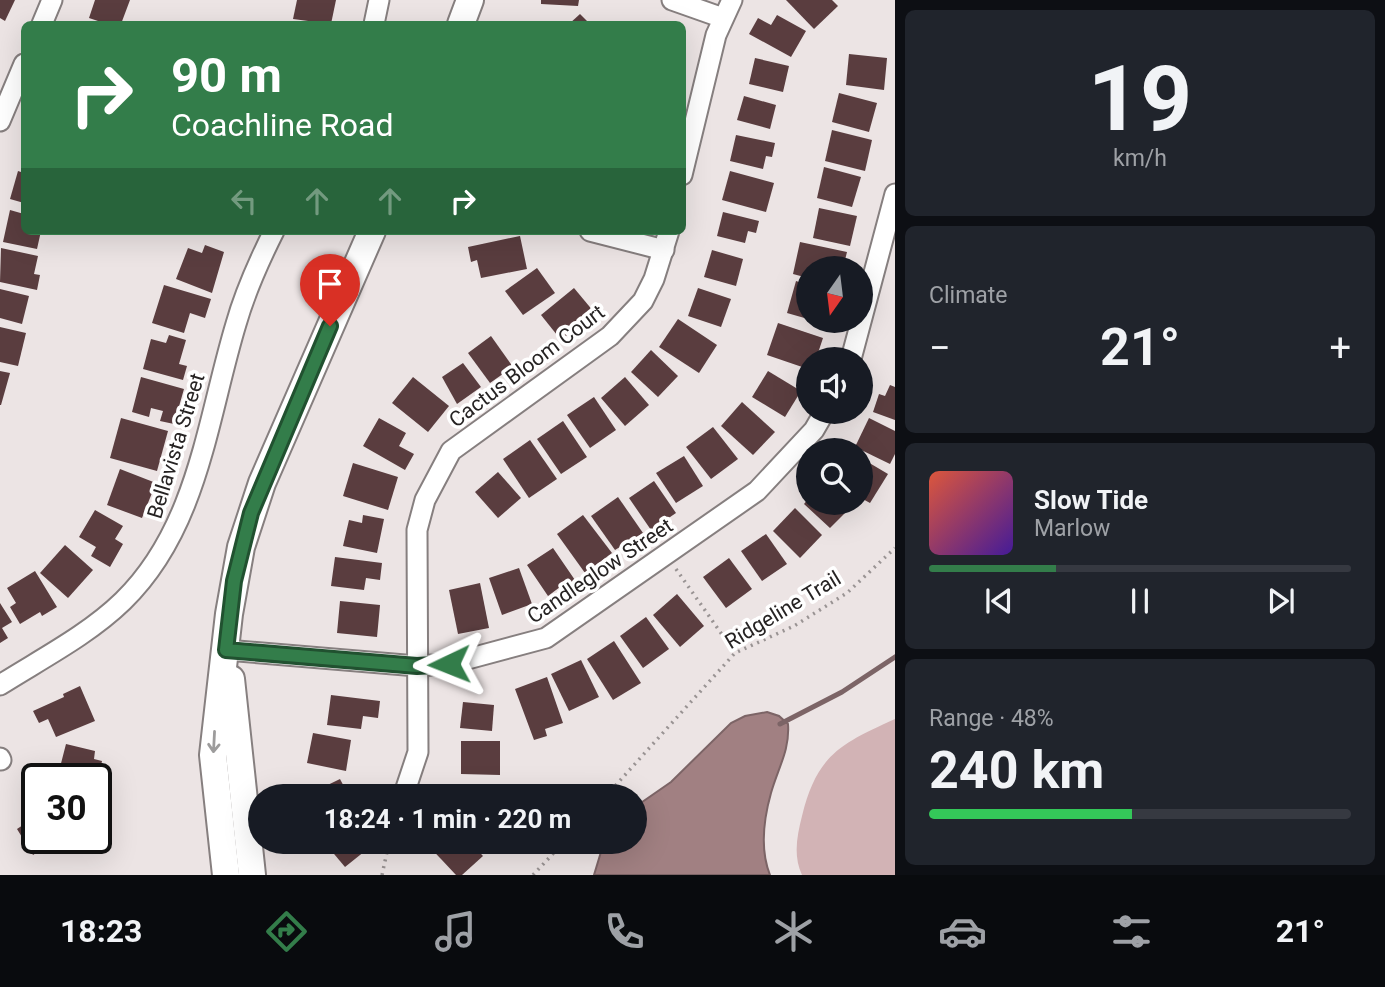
<!DOCTYPE html>
<meta charset="utf-8">
<style>
body{margin:0;font-family:Roboto,sans-serif;background:#20242c;color:#f1f3f6;height:100vh;display:flex;flex-direction:column;font-size:26px;white-space:nowrap}
*{box-sizing:border-box;margin:0}
p{font-size:23px;color:#9ea1a6}
.icon{flex:none;width:38px;height:38px;fill:none;stroke:currentColor;stroke-width:2;stroke-linecap:round;stroke-linejoin:round}
.map{position:relative;flex:1;overflow:hidden}
.panel{display:flex;flex-direction:column;gap:10px;padding:10px;background:#0d0f14;width:490px}
.panel>*{flex:none}
.top-card{position:absolute;left:21px;top:21px;width:665px;height:214px;border-radius:10px;box-shadow:0 7px 28px #0002;background:#337d4a;color:#fff;overflow:hidden}
.needle{width:46px;rotate:194deg}
.fabs{position:absolute;left:796px;top:256px;display:grid;gap:14px}
.fabs a{display:grid;place-items:center;width:77px;height:77px;border-radius:50%;background:#171b24;box-shadow:0 7px 28px #0002;font-size:35px}
.speed{position:absolute;left:21px;top:763px;display:flex;gap:14px;font-size:35px;font-weight:700;text-align:center}
.speed>*{display:grid;place-content:center;width:91px;height:91px;border-radius:50%;background:#171b24;box-shadow:0 7px 28px #0002;line-height:1}
.speed .limit{border:4px solid #111;border-radius:10px;background:#fff;color:#111}
.pin{position:absolute;display:grid;place-items:center;width:60px;height:60px;color:#fff;margin:-72px -30px;border-radius:50% 50% 50% 0;rotate:-45deg;box-shadow:0 0 7px #0007}
.pin .icon{rotate:45deg}
.me{position:absolute;width:77px;margin:-38px;rotate:268deg;stroke-linejoin:round;filter:drop-shadow(0 0 5px #0008)}
.turn{display:flex;align-items:center;gap:24px;height:147px;padding:0 35px;font-size:32px}
.turn .icon{width:91px;height:91px;stroke-width:2.5}
.turn b{display:block;font-size:49px;line-height:60px}
.lanes{display:flex;align-items:center;height:66px;padding:0 35px;background:#0003;justify-content:center;gap:35px;direction:ltr}
.lanes .off{opacity:.35}
.big{font-size:52px;font-weight:700;line-height:1.1}
.panel .card{flex:1;display:flex;flex-direction:column;justify-content:center;gap:10px;min-width:0;padding:0 24px;border-radius:10px;background:#20242c}
.panel .dial{align-items:center;gap:0}
.dial b{font-size:91px;line-height:1}
.song{display:flex;align-items:center;gap:21px}
.cover{width:84px;height:84px;border-radius:10px;background:linear-gradient(135deg,hsl(10 70% 55%),hsl(260 70% 35%))}
.played{height:7px;border-radius:4px;background:linear-gradient(90deg,#337d4a 30%,#363941 30%)}
.keys{display:flex;justify-content:space-around;direction:ltr}
.heat{display:flex;justify-content:space-between;align-items:center;font-size:38px;direction:ltr}
.charge{height:10px;border-radius:5px;background:linear-gradient(90deg,#34c759 48%,#363941 0)}
.trip{position:absolute;left:248px;top:784px;width:399px;height:70px;border-radius:35px;background:#171b24;box-shadow:0 7px 28px #0002;font-weight:700;line-height:70px;text-align:center}
.tabs{display:flex;height:112px;justify-content:space-around;align-items:center;background:#090b0e;color:#9ea1a6}
.tabs .icon{width:49px;height:49px}
.tabs .active{color:#337d4a}
.tabs b{font-size:32px;color:#f1f3f6}
main{display:flex;flex:1;min-height:0}
.map>svg:first-child{display:block}
</style>
<main>
<div class="map">
<svg width="895" height="875" viewBox="0 0 895 875">
<rect width="100%" height="100%" fill="#ece4e4"/>
<path fill="#d2b3b5" d="M895 719V875H802C793 856 797 836 802 816 817 755 840 744 895 719Z"/>
<path fill="#a18082" stroke="#7c6466" stroke-width="2" d="M767 712 779 716 788 724C790 750 778 768 771 793 764 818 760 850 770 875H594L604 842H635V807L671 782 731 723 745 716Z"/>
<g fill="none" stroke-linecap="round" stroke-linejoin="round">
<polyline stroke="#7c6466" stroke-width="5" points="780,724 842,692 895,657"/>
</g>
<g fill="#5a3d3f">
<polygon points="0,0 15,0 5,21 0,18"/>
<polygon points="95,0 130,0 121,24 107,24 89,18"/>
<polygon points="297,0 336,0 331,24 293,19"/>
<polygon points="541,0 579,0 578,6 541,4"/>
<polygon points="786,0 832,0 838,6 814,29"/>
<polygon points="580,14 590,24 569,24"/>
<polygon points="777,15 806,31 791,57 749,34 758,18 771,25"/>
<polygon points="849,54 887,58 884,90 846,85"/>
<polygon points="755,58 789,66 783,92 749,84"/>
<polygon points="839,93 877,103 869,132 832,122"/>
<polygon points="744,96 776,105 770,129 737,120"/>
<polygon points="832,130 872,140 865,171 825,161"/>
<polygon points="736,135 775,143 772,157 766,156 763,169 730,161"/>
<polygon points="824,167 861,177 852,207 817,198"/>
<polygon points="18,171 24,173 24,203 10,199"/>
<polygon points="730,171 774,183 766,212 722,200"/>
<polygon points="819,208 857,216 850,246 813,238"/>
<polygon points="10,210 24,214 24,231 41,231 37,249 3,242"/>
<polygon points="723,212 759,221 756,233 748,231 745,243 717,236"/>
<polygon points="520,236 527,269 481,278 477,260 471,262 468,247"/>
<polygon points="800,242 847,252 843,268 808,268 808,278 793,274"/>
<polygon points="205,245 224,252 212,293 176,279 188,248 202,253"/>
<polygon points="1,248 38,256 34,274 40,275 37,290 0,282"/>
<polygon points="712,250 743,259 736,286 704,277"/>
<polygon points="537,268 555,293 523,315 505,291"/>
<polygon points="796,281 808,285 808,319 787,313"/>
<polygon points="164,285 211,299 205,318 190,313 184,333 152,323"/>
<polygon points="574,288 594,312 561,340 541,315"/>
<polygon points="698,288 731,299 721,327 688,316"/>
<polygon points="0,289 29,296 22,324 0,318"/>
<polygon points="678,319 717,345 699,373 659,347"/>
<polygon points="778,323 823,338 816,359 808,359 808,369 767,355"/>
<polygon points="0,327 26,333 18,366 0,362"/>
<polygon points="169,335 186,340 179,364 187,366 183,380 143,369 151,339 166,343"/>
<polygon points="491,336 513,367 490,383 468,353"/>
<polygon points="651,350 678,376 658,397 631,372"/>
<polygon points="463,363 481,387 457,404 442,377"/>
<polygon points="0,371 10,373 1,405 0,405"/>
<polygon points="768,371 801,391 785,417 752,397"/>
<polygon points="141,377 184,389 174,424 160,421 163,411 151,408 149,417 132,412"/>
<polygon points="413,377 449,406 428,432 392,403"/>
<polygon points="625,377 649,405 625,426 601,398"/>
<polygon points="890,385 895,387 895,420 873,412 879,394 885,396"/>
<polygon points="594,397 616,430 590,448 567,415"/>
<polygon points="742,402 775,432 753,455 721,426"/>
<polygon points="121,418 168,431 157,471 110,458"/>
<polygon points="379,418 406,433 399,446 414,454 405,470 363,446"/>
<polygon points="869,418 895,431 895,454 890,464 855,447"/>
<polygon points="563,421 587,457 561,474 537,439"/>
<polygon points="713,427 738,459 711,479 686,447"/>
<polygon points="530,440 557,479 529,498 503,459"/>
<polygon points="684,456 703,486 676,503 656,473"/>
<polygon points="861,458 888,474 870,503 861,498"/>
<polygon points="353,463 398,477 388,510 343,496"/>
<polygon points="120,469 156,483 142,518 107,505"/>
<polygon points="498,472 521,498 498,518 475,492"/>
<polygon points="654,481 676,513 651,530 629,498"/>
<polygon points="618,497 643,533 615,550 591,516"/>
<polygon points="808,499 808,502 848,502 852,506 830,528 804,504"/>
<polygon points="795,508 822,535 800,558 773,531"/>
<polygon points="95,510 123,526 115,539 123,544 110,567 91,556 96,547 79,537"/>
<polygon points="363,515 384,519 377,553 343,546 349,520 362,523"/>
<polygon points="583,515 612,553 585,573 557,534"/>
<polygon points="766,534 787,564 762,581 741,551"/>
<polygon points="65,545 93,570 68,598 40,573"/>
<polygon points="553,548 577,583 564,592 560,587 548,596 527,565"/>
<polygon points="335,557 382,563 380,580 366,578 364,590 331,586"/>
<polygon points="729,558 752,589 726,608 703,577"/>
<polygon points="519,568 532,604 502,615 489,578"/>
<polygon points="35,571 57,607 42,616 40,612 20,624 10,607 16,603 7,588"/>
<polygon points="480,583 489,628 458,634 449,590"/>
<polygon points="677,594 704,626 680,647 653,615"/>
<polygon points="340,601 380,605 377,637 337,633"/>
<polygon points="0,603 12,622 2,628 8,638 0,643"/>
<polygon points="646,617 669,649 643,668 620,636"/>
<polygon points="614,641 641,683 613,700 587,659"/>
<polygon points="581,660 599,697 569,711 551,674"/>
<polygon points="547,677 563,723 545,729 547,736 534,740 515,689"/>
<polygon points="80,686 95,721 56,737 48,719 39,723 33,711 64,697 63,694"/>
<polygon points="331,695 380,701 378,718 363,716 361,729 327,725"/>
<polygon points="463,702 494,705 492,731 460,728"/>
<polygon points="313,733 351,740 346,771 307,763"/>
<polygon points="461,741 500,741 500,775 461,774"/>
<polygon points="66,744 95,751 94,759 102,761 98,779 57,779"/>
<polygon points="340,779 349,796 305,796"/>
<polygon points="470,784 505,792 504,796 467,796"/>
<polygon points="37,802 37,838 60,838 33,855 17,829 29,821 23,811"/>
<polygon points="324,842 373,842 375,843 345,867"/>
<polygon points="425,842 470,842 483,856 462,875 456,875"/>
</g>
<g fill="none" stroke-linecap="round" stroke-linejoin="round">
<defs>
<g id="minor">
<polyline points="672,0 723,18"/>
<polyline points="42,24 52,0"/>
<polyline points="374,24 379,0"/>
<polyline points="0,121 24,64"/>
<polyline points="682,175 716,35 732,0"/>
<polyline points="590,231 664,250"/>
<polyline points="851,359 895,194"/>
<polyline points="226,650 417,666 449,664 546,638 757,491 814,430 825,411"/>
<path d="M0 685C41 659 88 635 123 601 198 528 207 420 236 324 245 292 259 261 274 231"/>
<polyline points="0,758 1,760"/>
<polyline points="406,788 418,752 417,530 425,500 451,451 610,336 643,301 654,279 669,231"/>
</g>
<g id="secondary">
<polyline points="461,24 470,0"/>
<polyline points="231,679 252,875"/>
<polyline points="226,875 213,755 229,614 241,547 262,483 372,231"/>
</g>
</defs>
<use href="#minor" stroke="#867f7f" stroke-width="23"/>
<use href="#secondary" stroke="#867f7f" stroke-width="30"/>
<g stroke="#999393" stroke-width="3.5" stroke-dasharray="2 5" stroke-linecap="butt">
<polyline points="676,569 735,653"/>
<polyline points="606,796 735,653 794,626 847,593 895,548"/>
<polyline points="382,875 387,852 395,842"/>
<polyline points="533,875 564,842"/>
</g>
<use href="#minor" stroke="#fff" stroke-width="19"/>
<use href="#secondary" stroke="#fff" stroke-width="26"/>
</g>
<defs><path id="oneway-shaft" d="M-6 0H5M1.5-3L5.5 0L1.5 3" fill="none" stroke-width="1.6" stroke-linecap="round" stroke-linejoin="round" transform="scale(1.75)"/></defs>
<use stroke="#9d9c9c" href="#oneway-shaft" transform="translate(214 742) rotate(93)"/>
<g fill="none" stroke-linecap="round" stroke-linejoin="round">
<defs>
<polyline id="route" points="330,326 251,513 234,581 226,650 417,666 449,664"/>
</defs>
<use href="#route" stroke="#215130" stroke-width="18"/>
<use href="#route" stroke="#337d4a" stroke-width="12"/>
</g>
<g text-anchor="middle" stroke-width="7" stroke-linejoin="round" paint-order="stroke">
<g font-size="21" fill="#262323" stroke="#fff">
<text transform="translate(527 366) rotate(-37)" y="7">Cactus Bloom Court</text>
<text transform="translate(176 446) rotate(-73)" y="7">Bellavista Street</text>
<text transform="translate(600 571) rotate(-34)" y="7">Candleglow Street</text>
<text transform="translate(783 610) rotate(-31)" y="7">Ridgeline Trail</text>
</g>
</g>
</svg>
<div class="fabs">
<a><svg class="needle" viewBox="-14 -14 28 28"><path d="M0-13l5 13h-10z" fill="#e53935"/><path d="M0 13l5-13h-10z" fill="#9ea1a6"/></svg></a>
<a><svg class="icon" aria-label="sound" viewBox="0 0 24 24"><path d="M4 9h4l5-4v14l-5-4H4zM17 9q2 3 0 6"/></svg></a>
<a><svg class="icon" aria-label="search" viewBox="0 0 24 24"><circle cx="10" cy="10" r="6"/><path d="M15 15l6 6"/></svg></a>
</div>
<div class="speed"><div class="limit">30</div></div>
<div class="pin" style="left:330px;top:326px;background:#d93025"><svg class="icon" aria-label="arrive" viewBox="0 0 24 24"><path d="M6 21V4h12l-3 4 3 4H6"/></svg></div>
<svg class="me" style="left:449px;top:664px" viewBox="-20 -20 40 40"><path d="M0-17L14 15 0 8-14 15z" fill="#337d4a" stroke="#fff" stroke-width="4"/></svg>
<div class="trip">18:24 · 1 min · 220 m</div>
<div class="top-card">
<div class="turn"><svg class="icon" aria-label="right" viewBox="0 0 24 24"><path d="M7 20v-9h11M14 6l5 5-5 5"/></svg><div><b>90 m</b>Coachline Road</div></div>
<div class="lanes"><svg class="icon off" aria-label="left" viewBox="0 0 24 24"><path d="M17 20v-9H6M10 6l-5 5 5 5"/></svg><svg class="icon off" aria-label="ahead" viewBox="0 0 24 24"><path d="M12 20V5M6 11l6-6 6 6"/></svg><svg class="icon off" aria-label="ahead" viewBox="0 0 24 24"><path d="M12 20V5M6 11l6-6 6 6"/></svg><svg class="icon" aria-label="right" viewBox="0 0 24 24"><path d="M7 20v-9h11M14 6l5 5-5 5"/></svg></div>
</div>
</div>
<section class="panel">
<div class="card dial"><b>19</b><p>km/h</p></div>
<div class="card"><p>Climate</p>
<div class="heat"><a>−</a><b class="big">21°</b><a>+</a></div>
</div>
<div class="card">
<div class="song"><i class="cover"></i><div><b>Slow Tide</b><p>Marlow</p></div></div>
<div class="played"></div>
<div class="keys"><svg class="icon" aria-label="previous" viewBox="0 0 24 24"><path d="M18 5L8 12l10 7zM5 5v14"/></svg><svg class="icon" aria-label="pause" viewBox="0 0 24 24"><path d="M8 5v14M16 5v14"/></svg><svg class="icon" aria-label="next" viewBox="0 0 24 24"><path d="M6 5l10 7-10 7zM19 5v14"/></svg></div>
</div>
<div class="card"><p>Range · 48%</p><b class="big">240 km</b><div class="charge"></div></div>
</section>
</main>
<nav class="tabs">
<b>18:23</b>
<svg class="icon active" aria-label="directions" viewBox="0 0 24 24"><path d="M12 3l9 9-9 9-9-9zM9 14v-3h6M13 9l2 2-2 2"/></svg>
<svg class="icon" aria-label="music" viewBox="0 0 24 24"><path d="M9 18V5l10-2v13"/><circle cx="6" cy="18" r="3"/><circle cx="16" cy="16" r="3"/></svg>
<svg class="icon" aria-label="phone" viewBox="0 0 24 24"><path d="M5 4h4l2 5-3 2q2 4 5 5l2-3 5 2v4C11 20 4 13 5 4z"/></svg>
<svg class="icon" aria-label="climate" viewBox="0 0 24 24"><path d="M12 3v18M4 7l16 10M4 17L20 7"/></svg>
<svg class="icon" aria-label="car" viewBox="0 0 24 24"><path d="M5 17H2v-5l4-1 3-4h7l3 4 3 1v5h-3M9 17h6M6 11h13"/><circle cx="7" cy="17" r="2"/><circle cx="17" cy="17" r="2"/></svg>
<svg class="icon" aria-label="filters" viewBox="0 0 24 24"><path d="M4 7h16M4 17h16"/><circle cx="9" cy="7" r="2"/><circle cx="15" cy="17" r="2"/></svg>
<b>21°</b>
</nav>
